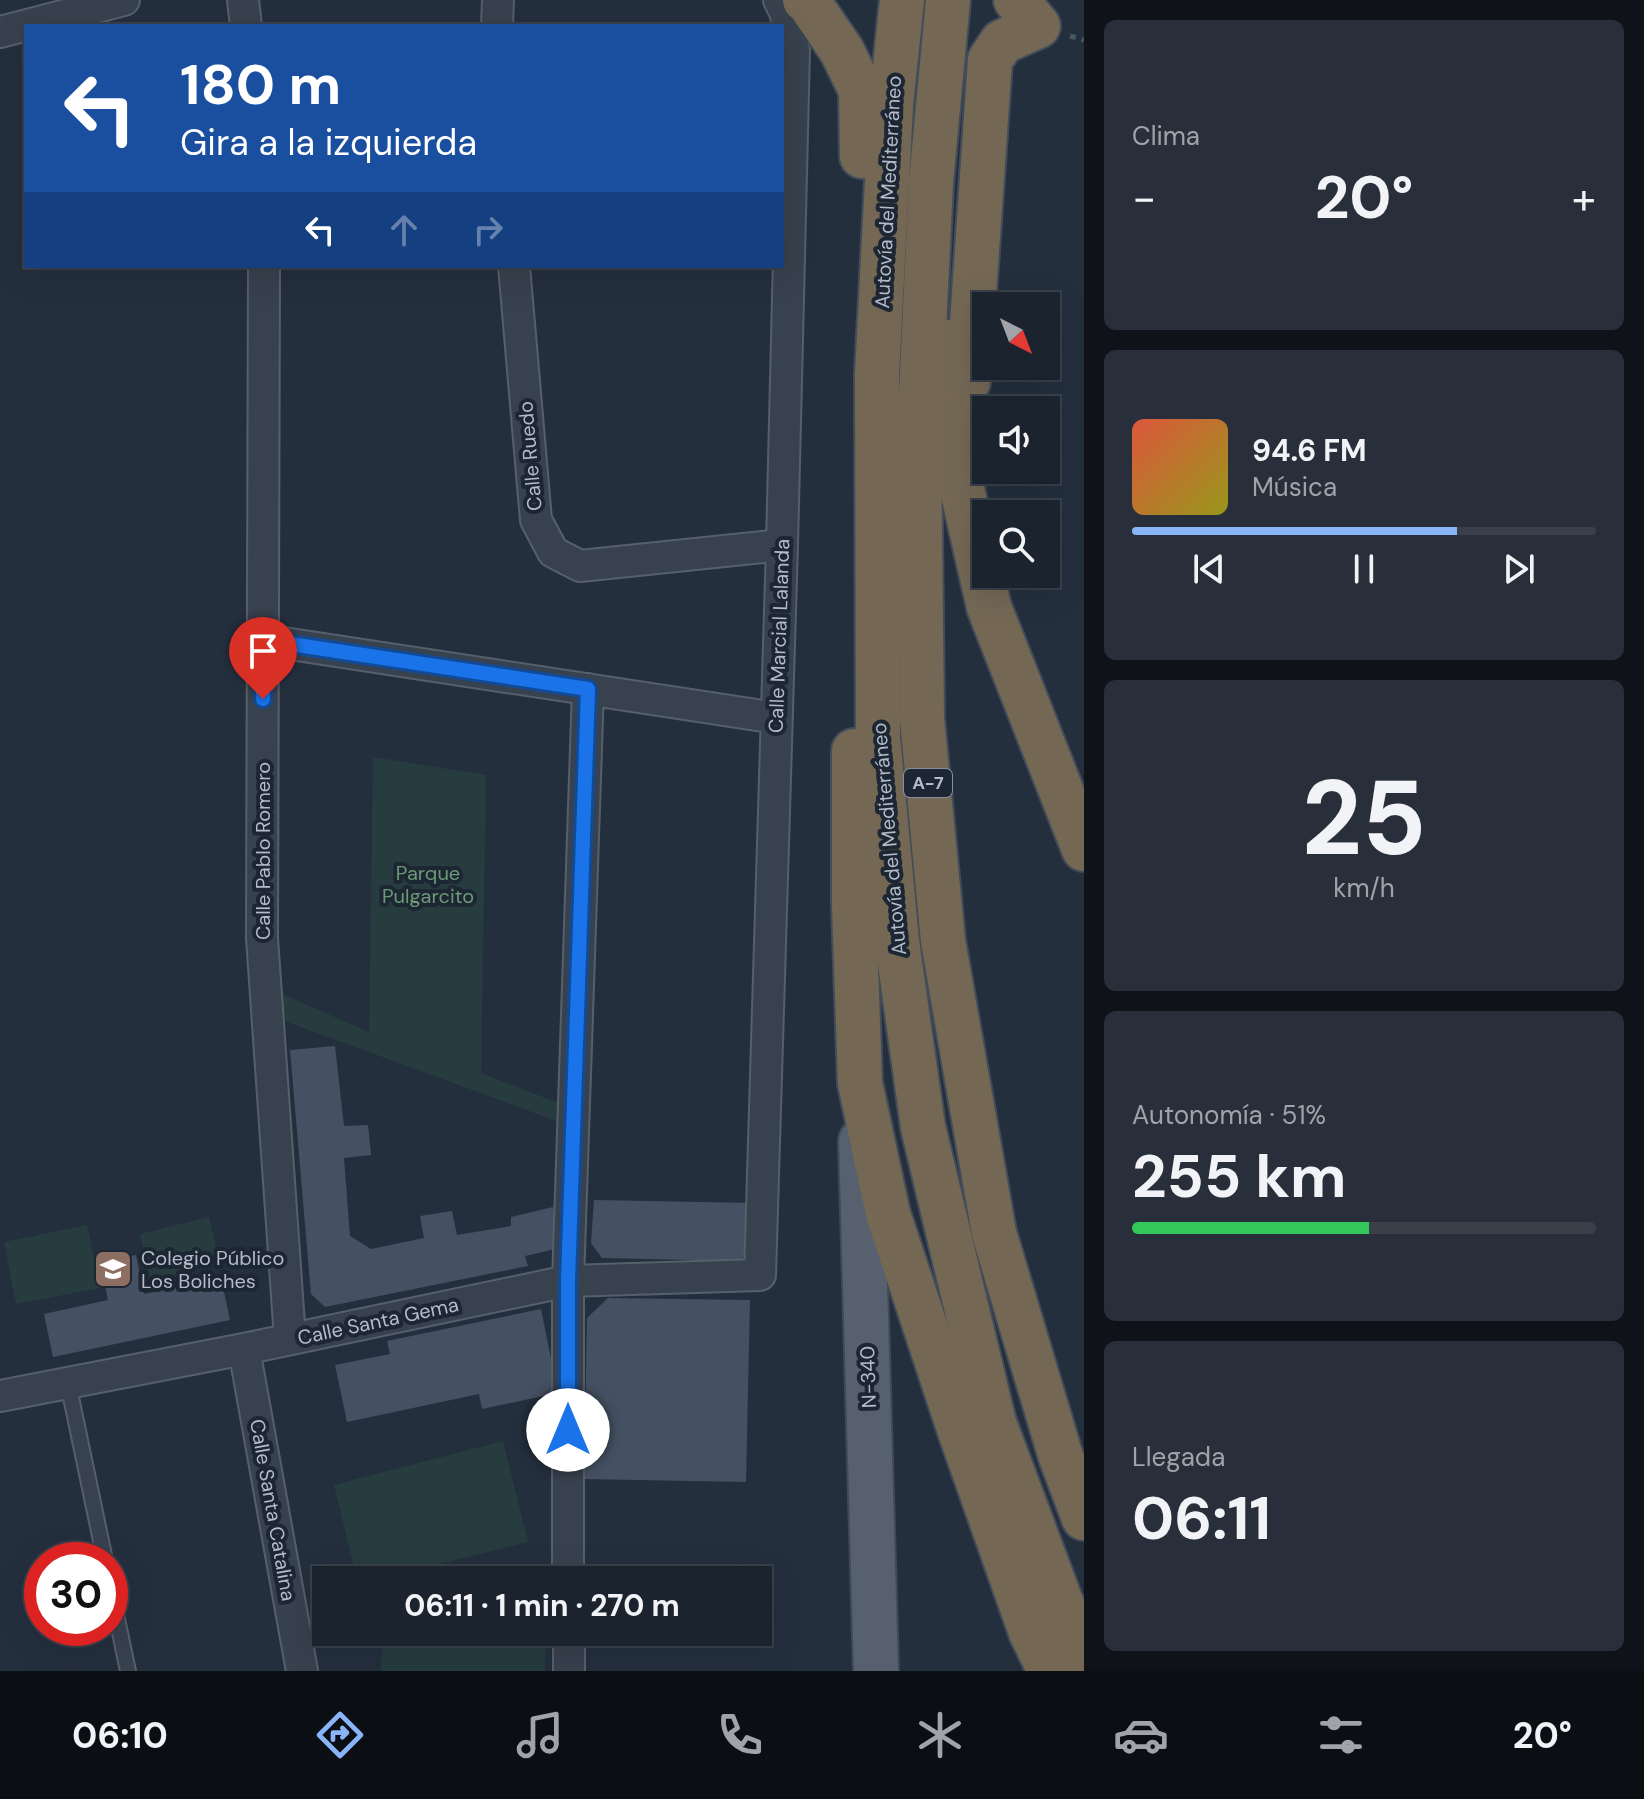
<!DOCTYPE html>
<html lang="es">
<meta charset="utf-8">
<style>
body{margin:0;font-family:"DM Sans",sans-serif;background:#282f3a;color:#f1f3f6;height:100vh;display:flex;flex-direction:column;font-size:30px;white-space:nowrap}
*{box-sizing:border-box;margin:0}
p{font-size:26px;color:#a0a4aa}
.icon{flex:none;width:44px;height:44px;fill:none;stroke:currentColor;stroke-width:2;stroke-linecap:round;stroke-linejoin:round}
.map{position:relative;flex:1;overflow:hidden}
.side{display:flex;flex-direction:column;gap:20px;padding:20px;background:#0f1319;width:560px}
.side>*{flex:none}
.guide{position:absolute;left:24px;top:24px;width:760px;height:244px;border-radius:0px;box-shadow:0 8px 32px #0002,0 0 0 2px #39404a;background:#1a4fa0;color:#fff;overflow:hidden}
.needle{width:52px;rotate:138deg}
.fabs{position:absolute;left:972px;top:292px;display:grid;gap:16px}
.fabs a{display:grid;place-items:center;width:88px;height:88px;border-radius:0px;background:#1b232e;box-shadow:0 8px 32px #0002,0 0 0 2px #39404a;font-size:40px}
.speed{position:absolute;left:24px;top:1542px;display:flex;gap:16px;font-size:40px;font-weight:700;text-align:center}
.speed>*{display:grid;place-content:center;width:104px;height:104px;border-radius:50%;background:#1b232e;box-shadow:0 8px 32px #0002,0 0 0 2px #39404a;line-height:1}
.speed .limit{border:12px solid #d22;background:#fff;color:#111}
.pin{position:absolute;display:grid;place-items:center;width:68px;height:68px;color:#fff;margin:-82px -34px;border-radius:50% 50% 50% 0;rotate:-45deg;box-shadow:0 0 8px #0007}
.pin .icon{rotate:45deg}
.me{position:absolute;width:88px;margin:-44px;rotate:0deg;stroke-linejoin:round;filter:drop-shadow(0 0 6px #0008)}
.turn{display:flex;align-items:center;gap:28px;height:168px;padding:0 24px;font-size:36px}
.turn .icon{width:104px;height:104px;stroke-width:2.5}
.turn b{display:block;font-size:56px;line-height:68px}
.lanes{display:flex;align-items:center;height:76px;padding:0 24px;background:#0003;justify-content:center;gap:40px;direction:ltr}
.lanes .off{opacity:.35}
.big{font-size:60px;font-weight:700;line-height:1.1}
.side .card{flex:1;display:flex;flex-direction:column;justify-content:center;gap:12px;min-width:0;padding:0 28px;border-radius:12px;background:#282f3a}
.side .dial{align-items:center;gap:0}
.dial b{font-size:104px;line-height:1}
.song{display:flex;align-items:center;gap:24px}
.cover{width:96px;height:96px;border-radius:12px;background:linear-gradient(135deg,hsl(10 70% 55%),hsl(60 70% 35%))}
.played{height:8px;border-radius:4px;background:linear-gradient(90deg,#8ab4f8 70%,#39404a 70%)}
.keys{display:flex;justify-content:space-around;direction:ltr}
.heat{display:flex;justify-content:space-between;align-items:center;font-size:44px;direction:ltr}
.charge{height:12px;border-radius:6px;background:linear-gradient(90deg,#34c759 51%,#39404a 0)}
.trip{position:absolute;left:312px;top:1566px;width:460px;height:80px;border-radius:0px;background:#1b232e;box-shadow:0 8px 32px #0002,0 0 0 2px #39404a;font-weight:700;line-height:80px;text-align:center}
.tab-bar{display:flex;height:128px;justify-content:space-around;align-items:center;background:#0b0e12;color:#a0a4aa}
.tab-bar .icon{width:56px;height:56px}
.tab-bar .on{color:#8ab4f8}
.tab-bar b{font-size:36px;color:#f1f3f6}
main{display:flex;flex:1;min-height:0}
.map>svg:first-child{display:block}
</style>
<main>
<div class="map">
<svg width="1084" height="1671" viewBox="0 0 1084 1671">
<rect width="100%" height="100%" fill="#242f3e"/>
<g fill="#263c3f">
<polygon points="373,757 486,775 481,1073 574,1109 573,1127 268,1015 267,995 282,994 369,1032"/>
<polygon points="209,1217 220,1264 151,1280 140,1234"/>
<polygon points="87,1225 100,1288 16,1304 4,1242"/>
<polygon points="503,1441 528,1542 376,1580 357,1580 334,1485"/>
<polygon points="382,1632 546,1632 545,1671 381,1671"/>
</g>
<g fill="#455162">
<polygon points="335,1046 344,1126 368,1125 371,1155 344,1158 350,1236 371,1249 424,1238 420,1216 452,1211 457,1235 511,1226 511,1217 553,1207 560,1248 525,1256 528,1266 325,1307 311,1294 290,1050"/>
<polygon points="594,1200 754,1203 753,1249 739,1261 602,1258 591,1243"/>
<polygon points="136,1255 144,1294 221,1278 230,1320 53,1357 44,1314 108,1300 100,1262"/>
<polygon points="608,1298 750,1300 746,1482 584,1479 587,1318"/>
<polygon points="541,1309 558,1393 482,1409 479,1394 347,1422 335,1365 390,1354 387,1341"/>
</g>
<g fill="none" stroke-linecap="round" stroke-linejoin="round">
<defs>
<g id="lane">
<polyline points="68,1383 105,1560"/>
<polyline points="110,1585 128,1671"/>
</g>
<g id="street">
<polyline points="243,0 246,26"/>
<polyline points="497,26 498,0"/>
<polyline points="0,32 124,0"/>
<polyline points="264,266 262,938 290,1339"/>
<polyline points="514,266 536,520 553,552 580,566 782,545"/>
<polyline points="264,640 776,718"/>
<polyline points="244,1349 302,1671"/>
<polyline points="0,1396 244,1349 568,1281 760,1275 782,545 794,50 785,12 779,0"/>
<polyline points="568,1580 568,1281 588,689"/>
<polyline points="569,1632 569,1671"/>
</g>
<polyline id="primary" points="861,1141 876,1671"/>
<g id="highway">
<polyline points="805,0 809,3 842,51 861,90 862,156"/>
<polyline points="902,0 891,105 877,374 878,737 897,941 923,1127 994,1423 1060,1600 1084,1652"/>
<polyline points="948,0 931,182 919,437 922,719 943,941 994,1233 1060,1454 1084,1518"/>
<polyline points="948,342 947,362 962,489 989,607 1084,849"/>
<polyline points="968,382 990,60 1002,42 1038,26 1016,0"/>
<polyline points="854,751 854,905 860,1083 888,1214 960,1431 1031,1632 1050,1671"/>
</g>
</defs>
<use href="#lane" stroke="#565f6c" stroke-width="18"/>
<use href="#street" stroke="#565f6c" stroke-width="34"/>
<use href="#primary" stroke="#414a57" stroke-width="48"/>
<use href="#highway" stroke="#434c59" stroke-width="48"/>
<polyline stroke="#44595c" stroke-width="5" stroke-dasharray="6 6" stroke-linecap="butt" points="1070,36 1084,40"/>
<use href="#lane" stroke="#38414e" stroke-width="14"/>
<use href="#street" stroke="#38414e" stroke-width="30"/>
<use href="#primary" stroke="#56606e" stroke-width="44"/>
<use href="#highway" stroke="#746855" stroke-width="44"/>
</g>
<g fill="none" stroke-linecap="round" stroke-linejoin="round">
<defs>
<polyline id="route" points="263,699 264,640 588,689 568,1281 568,1430"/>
</defs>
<use href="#route" stroke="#114b97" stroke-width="20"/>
<use href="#route" stroke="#1a73e8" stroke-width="14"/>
</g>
<defs>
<symbol id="school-square" viewBox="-11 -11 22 22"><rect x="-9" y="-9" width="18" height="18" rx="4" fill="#8d6e63" stroke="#1d2633"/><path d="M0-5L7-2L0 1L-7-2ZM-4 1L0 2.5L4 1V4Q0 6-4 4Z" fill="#fff"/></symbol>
</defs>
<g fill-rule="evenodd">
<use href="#school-square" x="91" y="1247" width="44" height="44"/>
</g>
<g text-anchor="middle" stroke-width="8" stroke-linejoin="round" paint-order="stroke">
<rect fill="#1d2633" stroke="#878f9c" stroke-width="2" x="904" y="769" width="48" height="28" rx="6"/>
<g font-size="18" font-weight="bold" fill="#b4bcc9">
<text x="928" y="789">A-7</text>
</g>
<g font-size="20" fill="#b4bcc9" stroke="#1d2633">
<text transform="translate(888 192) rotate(-87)" y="7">Autovía del Mediterráneo</text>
<text transform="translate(530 456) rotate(-95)" y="7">Calle Ruedo</text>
<text transform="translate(779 636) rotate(-88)" y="7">Calle Marcial Lalanda</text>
<text transform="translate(889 839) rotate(-95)" y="7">Autovía del Mediterráneo</text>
<text transform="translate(263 851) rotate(-90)" y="7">Calle Pablo Romero</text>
<text transform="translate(378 1321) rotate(-12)" y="7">Calle Santa Gema</text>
<text transform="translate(868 1377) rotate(-92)" y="7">N-340</text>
<text transform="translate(273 1510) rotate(80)" y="7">Calle Santa Catalina</text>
</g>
<g font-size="20" fill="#6b9a76" stroke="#1d2633">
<text x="428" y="880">Parque<tspan x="428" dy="23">Pulgarcito</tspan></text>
</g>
<g font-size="20" fill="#b4bcc9" stroke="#1d2633" text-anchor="start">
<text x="141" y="1265">Colegio Público<tspan x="141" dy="23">Los Boliches</tspan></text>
</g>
</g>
</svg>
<div class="fabs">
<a><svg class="needle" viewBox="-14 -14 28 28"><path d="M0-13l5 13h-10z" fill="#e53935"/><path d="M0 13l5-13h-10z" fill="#a0a4aa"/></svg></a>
<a><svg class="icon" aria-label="sound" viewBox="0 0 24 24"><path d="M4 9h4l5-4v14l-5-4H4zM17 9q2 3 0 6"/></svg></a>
<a><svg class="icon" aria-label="search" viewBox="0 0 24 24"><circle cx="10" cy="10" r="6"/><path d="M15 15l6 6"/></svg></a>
</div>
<div class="speed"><div class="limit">30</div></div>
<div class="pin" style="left:263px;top:699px;background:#d93025"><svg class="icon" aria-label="arrive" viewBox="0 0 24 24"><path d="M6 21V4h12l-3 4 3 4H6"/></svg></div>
<svg class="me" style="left:568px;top:1430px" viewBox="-20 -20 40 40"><circle r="19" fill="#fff"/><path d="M0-13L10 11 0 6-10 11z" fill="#1a73e8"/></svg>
<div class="trip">06:11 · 1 min · 270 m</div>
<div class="guide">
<div class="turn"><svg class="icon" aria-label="left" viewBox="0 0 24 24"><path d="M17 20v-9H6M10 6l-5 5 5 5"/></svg><div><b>180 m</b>Gira a la izquierda</div></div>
<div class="lanes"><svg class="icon" aria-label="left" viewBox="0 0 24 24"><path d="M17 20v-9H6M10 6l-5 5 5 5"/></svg><svg class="icon off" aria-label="ahead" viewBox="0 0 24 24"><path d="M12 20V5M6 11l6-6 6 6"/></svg><svg class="icon off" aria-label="right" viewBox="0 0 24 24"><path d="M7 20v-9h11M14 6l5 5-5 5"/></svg></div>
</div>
</div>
<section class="side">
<div class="card"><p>Clima</p>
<div class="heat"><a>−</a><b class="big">20°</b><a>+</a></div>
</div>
<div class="card">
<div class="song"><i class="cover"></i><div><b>94.6 FM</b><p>Música</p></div></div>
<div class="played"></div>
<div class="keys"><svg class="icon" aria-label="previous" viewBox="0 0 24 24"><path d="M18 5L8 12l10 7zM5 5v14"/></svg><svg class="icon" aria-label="pause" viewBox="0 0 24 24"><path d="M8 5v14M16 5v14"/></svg><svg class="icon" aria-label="next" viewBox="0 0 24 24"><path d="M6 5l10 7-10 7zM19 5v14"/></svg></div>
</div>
<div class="card dial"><b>25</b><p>km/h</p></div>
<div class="card"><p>Autonomía · 51%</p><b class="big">255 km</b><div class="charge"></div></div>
<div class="card"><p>Llegada</p><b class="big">06:11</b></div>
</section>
</main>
<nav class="tab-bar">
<b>06:10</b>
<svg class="icon on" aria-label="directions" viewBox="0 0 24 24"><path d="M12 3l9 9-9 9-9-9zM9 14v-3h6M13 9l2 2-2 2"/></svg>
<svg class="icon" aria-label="music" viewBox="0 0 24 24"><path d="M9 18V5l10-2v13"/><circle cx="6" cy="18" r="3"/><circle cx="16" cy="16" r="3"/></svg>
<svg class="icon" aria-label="phone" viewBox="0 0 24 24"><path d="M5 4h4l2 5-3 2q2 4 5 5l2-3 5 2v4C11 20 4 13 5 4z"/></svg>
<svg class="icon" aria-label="climate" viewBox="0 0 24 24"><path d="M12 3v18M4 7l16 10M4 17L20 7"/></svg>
<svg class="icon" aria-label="car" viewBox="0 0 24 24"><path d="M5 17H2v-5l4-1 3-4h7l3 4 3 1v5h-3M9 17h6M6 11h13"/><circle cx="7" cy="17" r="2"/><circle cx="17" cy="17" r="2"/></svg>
<svg class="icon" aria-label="filters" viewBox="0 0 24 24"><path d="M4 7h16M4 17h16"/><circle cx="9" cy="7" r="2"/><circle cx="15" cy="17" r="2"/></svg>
<b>20°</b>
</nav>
